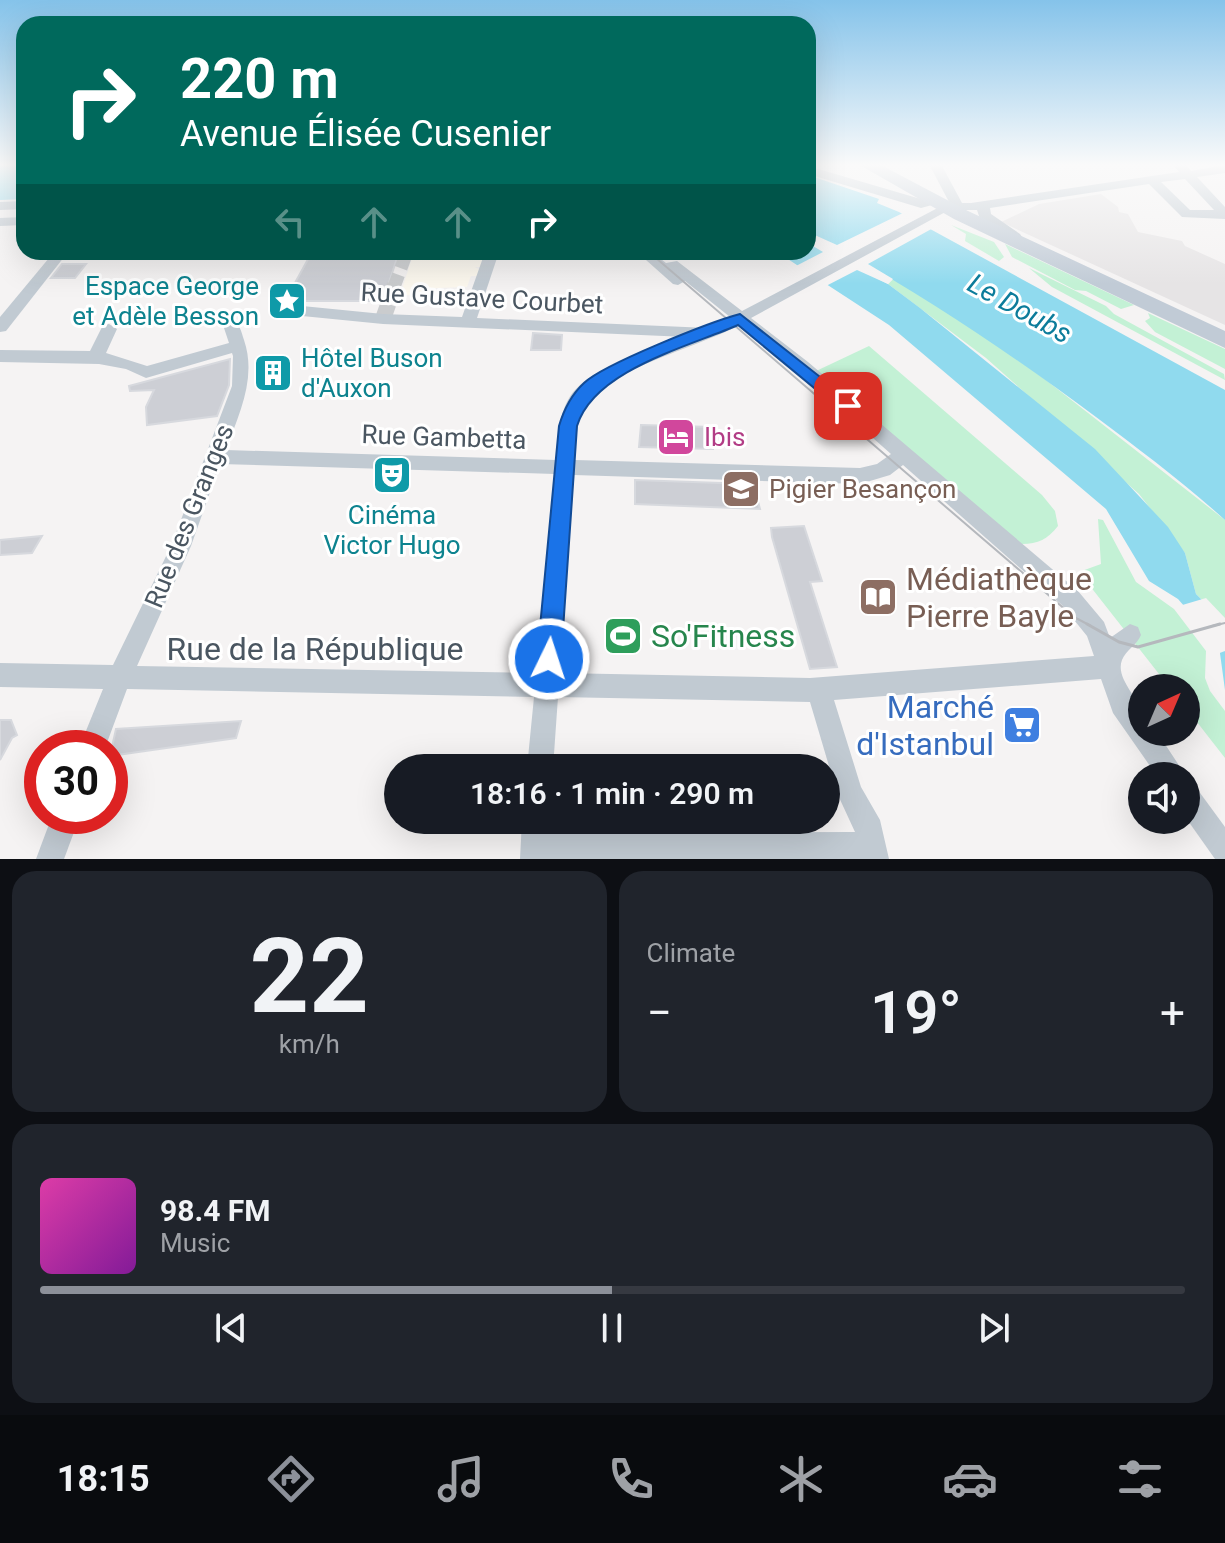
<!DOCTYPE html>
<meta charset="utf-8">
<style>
body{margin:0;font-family:Roboto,sans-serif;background:#20242c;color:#f1f3f6;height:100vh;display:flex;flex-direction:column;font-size:30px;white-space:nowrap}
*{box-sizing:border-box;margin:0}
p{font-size:26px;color:#9ea1a6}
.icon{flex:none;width:44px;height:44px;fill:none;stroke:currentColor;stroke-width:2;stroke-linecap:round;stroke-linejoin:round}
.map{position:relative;height:859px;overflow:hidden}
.panel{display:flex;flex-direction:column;gap:12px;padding:12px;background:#0d0f14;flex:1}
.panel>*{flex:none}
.guide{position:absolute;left:16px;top:16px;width:800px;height:244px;border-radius:24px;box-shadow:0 8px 32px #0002;background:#00695c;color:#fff;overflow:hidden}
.needle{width:52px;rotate:44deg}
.controls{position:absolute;left:1128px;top:674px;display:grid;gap:16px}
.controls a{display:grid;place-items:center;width:72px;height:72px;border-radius:50%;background:#171b24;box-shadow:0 8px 32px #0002;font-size:40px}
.speed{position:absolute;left:24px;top:730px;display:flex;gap:16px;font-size:40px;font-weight:700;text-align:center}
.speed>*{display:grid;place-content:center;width:104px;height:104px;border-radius:50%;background:#171b24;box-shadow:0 8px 32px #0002;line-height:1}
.speed .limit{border:12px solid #d22;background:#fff;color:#111}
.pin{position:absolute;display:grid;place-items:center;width:68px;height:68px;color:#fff;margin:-34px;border-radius:16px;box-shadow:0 4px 12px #0006}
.me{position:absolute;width:88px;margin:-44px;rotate:4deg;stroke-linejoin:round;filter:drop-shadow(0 0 6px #0008)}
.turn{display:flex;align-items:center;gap:28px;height:168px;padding:0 32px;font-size:36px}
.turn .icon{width:104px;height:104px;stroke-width:2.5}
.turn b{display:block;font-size:56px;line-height:68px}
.lanes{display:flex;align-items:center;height:76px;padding:0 32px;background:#0003;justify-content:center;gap:40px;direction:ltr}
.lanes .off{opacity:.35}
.big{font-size:60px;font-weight:600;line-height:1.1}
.panel .widget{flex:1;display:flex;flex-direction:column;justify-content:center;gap:12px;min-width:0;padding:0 28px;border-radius:24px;background:#20242c}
.panel .dial{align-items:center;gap:0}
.dial b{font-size:104px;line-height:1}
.song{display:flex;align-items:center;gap:24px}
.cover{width:96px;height:96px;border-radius:12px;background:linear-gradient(135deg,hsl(320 70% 55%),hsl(290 70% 35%))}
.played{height:8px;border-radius:4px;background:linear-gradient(90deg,#8c9099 50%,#363941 50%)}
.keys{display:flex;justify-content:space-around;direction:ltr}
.heat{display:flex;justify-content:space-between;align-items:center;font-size:44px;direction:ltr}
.panel .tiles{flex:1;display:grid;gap:12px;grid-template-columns:1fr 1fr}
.widget:last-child{grid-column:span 2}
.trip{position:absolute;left:384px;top:754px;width:456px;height:80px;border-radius:40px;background:#171b24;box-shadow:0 8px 32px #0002;font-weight:600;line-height:80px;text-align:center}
.menu{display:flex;height:128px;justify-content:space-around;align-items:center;background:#090b0e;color:#9ea1a6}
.menu .icon{width:56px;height:56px}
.menu .active{color:#8c9099}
.menu b{font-size:36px;color:#f1f3f6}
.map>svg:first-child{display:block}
</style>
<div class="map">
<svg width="1225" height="859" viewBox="0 0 1225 859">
<rect width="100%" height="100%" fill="#f5f3f3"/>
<polygon fill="#fdf9ef" points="414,252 486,252 481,267 475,267 480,270 478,276 471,276 467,287 436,288 434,292 407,295 401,292"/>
<polygon fill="#e6e4e5" points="1101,194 1118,207 1119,212 1128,214 1138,232 1182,241 1185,246 1225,264 1225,325 1001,222 1039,204"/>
<g fill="#c3f1d5">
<polygon points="951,225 994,242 1004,257 999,261 965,241 966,234"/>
<polygon points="1005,244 1134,305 1121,309 1086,291 1075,290 1012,257"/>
<polygon points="1029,268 1106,306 1114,314 1224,374 1225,380 1052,287"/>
<polygon points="893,279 954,315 1042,377 1225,520 1225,623 1196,594 1185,553 1139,494 986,358 888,284"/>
<polygon points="1148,313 1225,349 1225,369 1155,332 1145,321 1150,318"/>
<path d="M869 346 1042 495 1055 511 1058 526C1047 540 1036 545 1018 544L814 372Z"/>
<polygon points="1098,519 1103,520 1136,582 1174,609 1206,651 1205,678 1210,691 1225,711 1225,758 1186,708 1186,688 1170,688 1079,572 1101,564"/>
</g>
<g fill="#90daee">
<polygon points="0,164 24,164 24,199 0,200"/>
<path d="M808 175 879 199 877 203 899 212 1225 390V520C1184 483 1140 450 1096 417 1003 348 910 286 808 232Z"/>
<polygon points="808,243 888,284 920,308 1095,449 1168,527 1185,553 1196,594 1225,623 1225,690 1219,646 1178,599 1149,581 1106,509 889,325 777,252 808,252"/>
</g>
<g fill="#f5f3f3">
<polygon points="907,211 935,227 868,264 893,279 888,284 857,270 824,287 794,267 823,252 808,243 808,239 878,275 828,244 808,237 808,232 837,245"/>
<polygon points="1206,598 1225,618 1225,651 1217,654 1179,606"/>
</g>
<g fill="#cdcfd5" stroke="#d7d9de" stroke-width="2">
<polygon points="312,252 399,252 383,301 285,301"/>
<polygon points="62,264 86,264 75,278 51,278"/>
<polygon points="533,333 562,335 561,350 531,350"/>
<polygon points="230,359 229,385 217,416 147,425 146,407 154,390 130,391 129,386"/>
<polygon points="641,425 712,427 713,449 639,447"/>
<polygon points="635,480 750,484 754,487 760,509 635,504"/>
<polygon points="804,526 822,581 810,582 837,667 810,669 772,537 771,528"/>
<polygon points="42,536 32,553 0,555 0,540"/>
<polygon points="0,720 11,720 17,735 12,738 0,760"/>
<polygon points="241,721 236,738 110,756 116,729"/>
</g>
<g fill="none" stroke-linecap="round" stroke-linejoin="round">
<polyline stroke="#caccce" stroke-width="13" stroke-dasharray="13 7" stroke-linecap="butt" points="394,287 407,252"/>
<polyline stroke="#caccce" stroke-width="16" stroke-dasharray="16 8" stroke-linecap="butt" points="383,319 395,285"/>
<g fill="#c1cad2" fill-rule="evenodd">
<path d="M929 164H941L962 203H971L1179 172 1175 167 1178 164H1185L1191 171 1225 165V173L1197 177 1225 207V219L1182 217 1149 184 990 208 991 214 1020 234 1022 237 1015 241 980 219 977 210H949L751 318 808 362 1078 591 1104 622 1110 638 1130 624 1138 627 1141 635C1137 645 1126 650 1122 660 1115 678 1138 697 1142 713 1143 718 1142 726 1142 732H1157L1186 776H1157L1113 713 1101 679 834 700 861 787 880 820 889 859H520L522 820H550L549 833 855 832 837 793 810 702 558 697 553 768H527L534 697 127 689 105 748H79L103 689 0 687V663L113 665 171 546 232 386 233 356 232 353 146 378 126 369 99 364 0 362V350L90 351 103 325 109 324 117 329 106 353 147 366 229 343 223 325 231 320C240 323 241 331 244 340 257 378 239 414 226 450L556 460C558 437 559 406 576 389 599 364 655 350 687 337L383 324 282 314 274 309 282 304 383 314 462 317 485 252H499L477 318 708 328 730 317 685 281 678 285 673 284 637 252H652L666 263 677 261 742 311 949 202ZM1185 179 1214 210H1190L1161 182ZM740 325 796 370 891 454 877 464 860 468 575 460C576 440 576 417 588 399 604 373 707 343 740 325ZM220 464 555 474 536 673 137 666 191 546ZM903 465 1062 605 1087 636 1094 656 810 678 560 673 574 475 860 484 890 475Z"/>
<polygon points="808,166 931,202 932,205 921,208 808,174"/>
<polygon points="24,201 24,209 0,210 0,202"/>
<polygon points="24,217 24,225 0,226 0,218"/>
<polygon points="54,252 68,252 6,331 0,332 0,317"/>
<polygon points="1186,782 1195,786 1225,827 1225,859 1215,859 1186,818"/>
<polygon points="52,816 80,816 64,859 36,859"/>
</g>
<polygon fill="#c1cbd6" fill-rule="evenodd" points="858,164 879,164 968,211 1225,331 1225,348 954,219"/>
<g stroke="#b5b8bd" stroke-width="2">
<polyline points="649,252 1074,617 1091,626"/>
<polyline points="1212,626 1225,623"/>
</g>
<polyline stroke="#b5b8bd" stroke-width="3" points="1087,624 1119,642 1138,647 1220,624"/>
</g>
<linearGradient id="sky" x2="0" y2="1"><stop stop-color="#85c3ea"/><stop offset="0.58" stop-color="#fafafa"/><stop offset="1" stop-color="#fafafa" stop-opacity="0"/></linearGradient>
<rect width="1225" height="284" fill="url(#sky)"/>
<path fill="#1a73e8" stroke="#114b97" stroke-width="2" d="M740 314 857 406 855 411H842L738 325C688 347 594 370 577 426L561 659 557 667 549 671 541 667 537 659 559 426C564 409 571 395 584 383 604 364 710 322 740 314Z"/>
<defs>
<symbol id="sight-square" viewBox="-11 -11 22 22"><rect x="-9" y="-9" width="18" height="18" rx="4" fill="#0f9aa8" stroke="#fff"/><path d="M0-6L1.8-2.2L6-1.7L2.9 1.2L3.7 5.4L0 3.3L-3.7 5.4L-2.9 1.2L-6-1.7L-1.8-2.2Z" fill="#fff"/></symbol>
<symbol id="building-square" viewBox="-11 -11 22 22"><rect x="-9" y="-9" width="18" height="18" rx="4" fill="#0f9aa8" stroke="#fff"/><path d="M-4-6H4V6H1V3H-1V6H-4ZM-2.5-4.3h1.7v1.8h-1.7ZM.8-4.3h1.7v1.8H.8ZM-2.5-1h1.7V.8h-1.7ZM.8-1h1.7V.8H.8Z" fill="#fff"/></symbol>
<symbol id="hotel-square" viewBox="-11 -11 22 22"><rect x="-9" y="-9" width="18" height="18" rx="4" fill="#d1479c" stroke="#fff"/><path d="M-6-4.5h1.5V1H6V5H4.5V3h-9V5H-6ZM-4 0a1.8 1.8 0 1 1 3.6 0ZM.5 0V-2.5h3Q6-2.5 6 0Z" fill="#fff"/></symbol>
<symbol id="theatre-square" viewBox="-11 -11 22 22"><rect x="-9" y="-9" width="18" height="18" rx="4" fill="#0f9aa8" stroke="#fff"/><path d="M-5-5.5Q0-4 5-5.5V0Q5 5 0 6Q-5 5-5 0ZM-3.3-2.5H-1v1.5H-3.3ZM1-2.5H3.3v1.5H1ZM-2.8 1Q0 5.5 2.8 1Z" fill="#fff"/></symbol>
<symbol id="university-square" viewBox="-11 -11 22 22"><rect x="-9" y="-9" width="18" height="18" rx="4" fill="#8d6e63" stroke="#fff"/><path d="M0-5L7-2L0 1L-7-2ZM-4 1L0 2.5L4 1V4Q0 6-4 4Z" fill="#fff"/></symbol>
<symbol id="library-square" viewBox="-11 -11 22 22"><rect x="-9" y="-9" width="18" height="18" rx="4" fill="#8d6e63" stroke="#fff"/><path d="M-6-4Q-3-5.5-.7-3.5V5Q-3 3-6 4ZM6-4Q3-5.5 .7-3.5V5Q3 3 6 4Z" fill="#fff"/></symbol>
<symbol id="stadium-square" viewBox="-11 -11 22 22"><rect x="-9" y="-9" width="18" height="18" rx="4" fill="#2e9e5b" stroke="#fff"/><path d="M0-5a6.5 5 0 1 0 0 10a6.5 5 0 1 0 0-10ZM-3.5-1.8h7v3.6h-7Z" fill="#fff"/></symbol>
<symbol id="supermarket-square" viewBox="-11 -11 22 22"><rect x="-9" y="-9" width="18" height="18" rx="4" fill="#3f7fe0" stroke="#fff"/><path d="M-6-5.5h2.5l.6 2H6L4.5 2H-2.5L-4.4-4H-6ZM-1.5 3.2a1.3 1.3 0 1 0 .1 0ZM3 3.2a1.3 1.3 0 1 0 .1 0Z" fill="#fff"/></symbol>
</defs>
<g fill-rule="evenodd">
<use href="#sight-square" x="265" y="279" width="44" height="44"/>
<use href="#building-square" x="251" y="351" width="44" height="44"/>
<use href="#hotel-square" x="654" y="415" width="44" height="44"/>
<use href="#theatre-square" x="370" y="453" width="44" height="44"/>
<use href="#university-square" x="719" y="467" width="44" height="44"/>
<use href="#library-square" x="856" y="575" width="44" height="44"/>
<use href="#stadium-square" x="601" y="614" width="44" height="44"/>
<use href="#supermarket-square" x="1000" y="703" width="44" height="44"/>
</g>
<g text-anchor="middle" stroke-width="6" stroke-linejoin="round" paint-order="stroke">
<g font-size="26" fill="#0d838f" stroke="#fff" text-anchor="end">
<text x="259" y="295">Espace George<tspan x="259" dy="30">et Adèle Besson</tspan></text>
<text x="301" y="367" text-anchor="start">Hôtel Buson<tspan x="301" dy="30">d'Auxon</tspan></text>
<text x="392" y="524" text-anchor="middle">Cinéma<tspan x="392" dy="30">Victor Hugo</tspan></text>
</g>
<g font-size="26" fill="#4a5661" stroke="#fff">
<text transform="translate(482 298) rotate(3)" y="9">Rue Gustave Courbet</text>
<text transform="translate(444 437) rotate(2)" y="9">Rue Gambetta</text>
<text transform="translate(189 516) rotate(-68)" y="9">Rue des Granges</text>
</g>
<g font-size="26" fill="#b23c85" stroke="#fff" text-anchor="start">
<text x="704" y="446">Ibis</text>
</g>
<g font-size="26" fill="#785e54" stroke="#fff" text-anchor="start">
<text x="769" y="498">Pigier Besançon</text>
</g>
<g font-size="28" font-style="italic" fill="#0c7c9b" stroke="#fff">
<text transform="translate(1020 308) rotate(29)" y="10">Le Doubs</text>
</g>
<g font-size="32" fill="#785e54" stroke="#fff" text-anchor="start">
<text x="906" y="590">Médiathèque<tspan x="906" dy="37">Pierre Bayle</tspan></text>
</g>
<g font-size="32" fill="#27864d" stroke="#fff" text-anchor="start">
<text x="651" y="647">So'Fitness</text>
</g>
<g font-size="32" fill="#4a5661" stroke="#fff">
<text x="315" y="660">Rue de la République</text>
</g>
<g font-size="32" fill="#366cbe" stroke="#fff" text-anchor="end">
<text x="994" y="718">Marché<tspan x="994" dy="37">d'Istanbul</tspan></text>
</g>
</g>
</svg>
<div class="controls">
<a><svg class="needle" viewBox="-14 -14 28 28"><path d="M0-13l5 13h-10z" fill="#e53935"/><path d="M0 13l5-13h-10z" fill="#9ea1a6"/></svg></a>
<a><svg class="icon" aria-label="sound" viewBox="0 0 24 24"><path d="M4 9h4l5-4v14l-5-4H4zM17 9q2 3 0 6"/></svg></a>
</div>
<div class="speed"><div class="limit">30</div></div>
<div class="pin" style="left:848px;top:406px;background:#d93025"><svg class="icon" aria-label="arrive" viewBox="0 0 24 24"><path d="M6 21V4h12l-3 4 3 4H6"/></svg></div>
<svg class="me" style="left:549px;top:659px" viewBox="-20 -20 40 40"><circle r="17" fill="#1a73e8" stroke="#fff" stroke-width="3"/><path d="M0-11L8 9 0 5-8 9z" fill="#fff"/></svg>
<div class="trip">18:16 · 1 min · 290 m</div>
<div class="guide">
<div class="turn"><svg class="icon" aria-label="right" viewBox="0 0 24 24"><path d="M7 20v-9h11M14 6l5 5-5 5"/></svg><div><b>220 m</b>Avenue Élisée Cusenier</div></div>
<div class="lanes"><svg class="icon off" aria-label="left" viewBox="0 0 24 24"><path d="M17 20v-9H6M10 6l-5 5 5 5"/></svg><svg class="icon off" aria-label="ahead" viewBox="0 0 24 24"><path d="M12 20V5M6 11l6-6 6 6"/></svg><svg class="icon off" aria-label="ahead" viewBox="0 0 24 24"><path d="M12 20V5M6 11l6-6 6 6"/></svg><svg class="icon" aria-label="right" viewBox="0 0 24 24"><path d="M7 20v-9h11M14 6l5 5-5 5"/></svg></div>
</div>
</div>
<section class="panel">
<div class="tiles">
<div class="widget dial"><b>22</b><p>km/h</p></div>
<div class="widget"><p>Climate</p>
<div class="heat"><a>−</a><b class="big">19°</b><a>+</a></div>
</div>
<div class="widget">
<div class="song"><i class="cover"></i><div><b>98.4 FM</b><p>Music</p></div></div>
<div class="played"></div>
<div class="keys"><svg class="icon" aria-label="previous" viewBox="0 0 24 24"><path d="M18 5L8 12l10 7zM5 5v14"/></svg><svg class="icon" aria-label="pause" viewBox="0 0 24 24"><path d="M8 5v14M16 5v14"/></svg><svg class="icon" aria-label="next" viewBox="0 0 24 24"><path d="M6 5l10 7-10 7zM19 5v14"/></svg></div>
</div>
</div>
</section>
<nav class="menu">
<b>18:15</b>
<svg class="icon active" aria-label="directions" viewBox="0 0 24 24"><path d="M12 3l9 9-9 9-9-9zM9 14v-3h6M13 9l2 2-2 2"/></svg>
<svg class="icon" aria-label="music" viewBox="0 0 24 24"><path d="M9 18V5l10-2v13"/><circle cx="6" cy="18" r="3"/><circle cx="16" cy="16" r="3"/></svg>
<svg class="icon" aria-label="phone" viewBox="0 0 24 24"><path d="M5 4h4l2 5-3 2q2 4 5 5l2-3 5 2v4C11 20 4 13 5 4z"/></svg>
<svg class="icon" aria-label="climate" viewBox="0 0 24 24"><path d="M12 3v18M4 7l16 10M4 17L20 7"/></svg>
<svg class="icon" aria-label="car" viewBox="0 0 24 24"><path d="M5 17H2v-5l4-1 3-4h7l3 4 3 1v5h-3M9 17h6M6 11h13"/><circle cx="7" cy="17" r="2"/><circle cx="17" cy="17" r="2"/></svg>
<svg class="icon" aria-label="filters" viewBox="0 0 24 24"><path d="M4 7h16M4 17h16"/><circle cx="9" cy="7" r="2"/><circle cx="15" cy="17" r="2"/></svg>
</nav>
